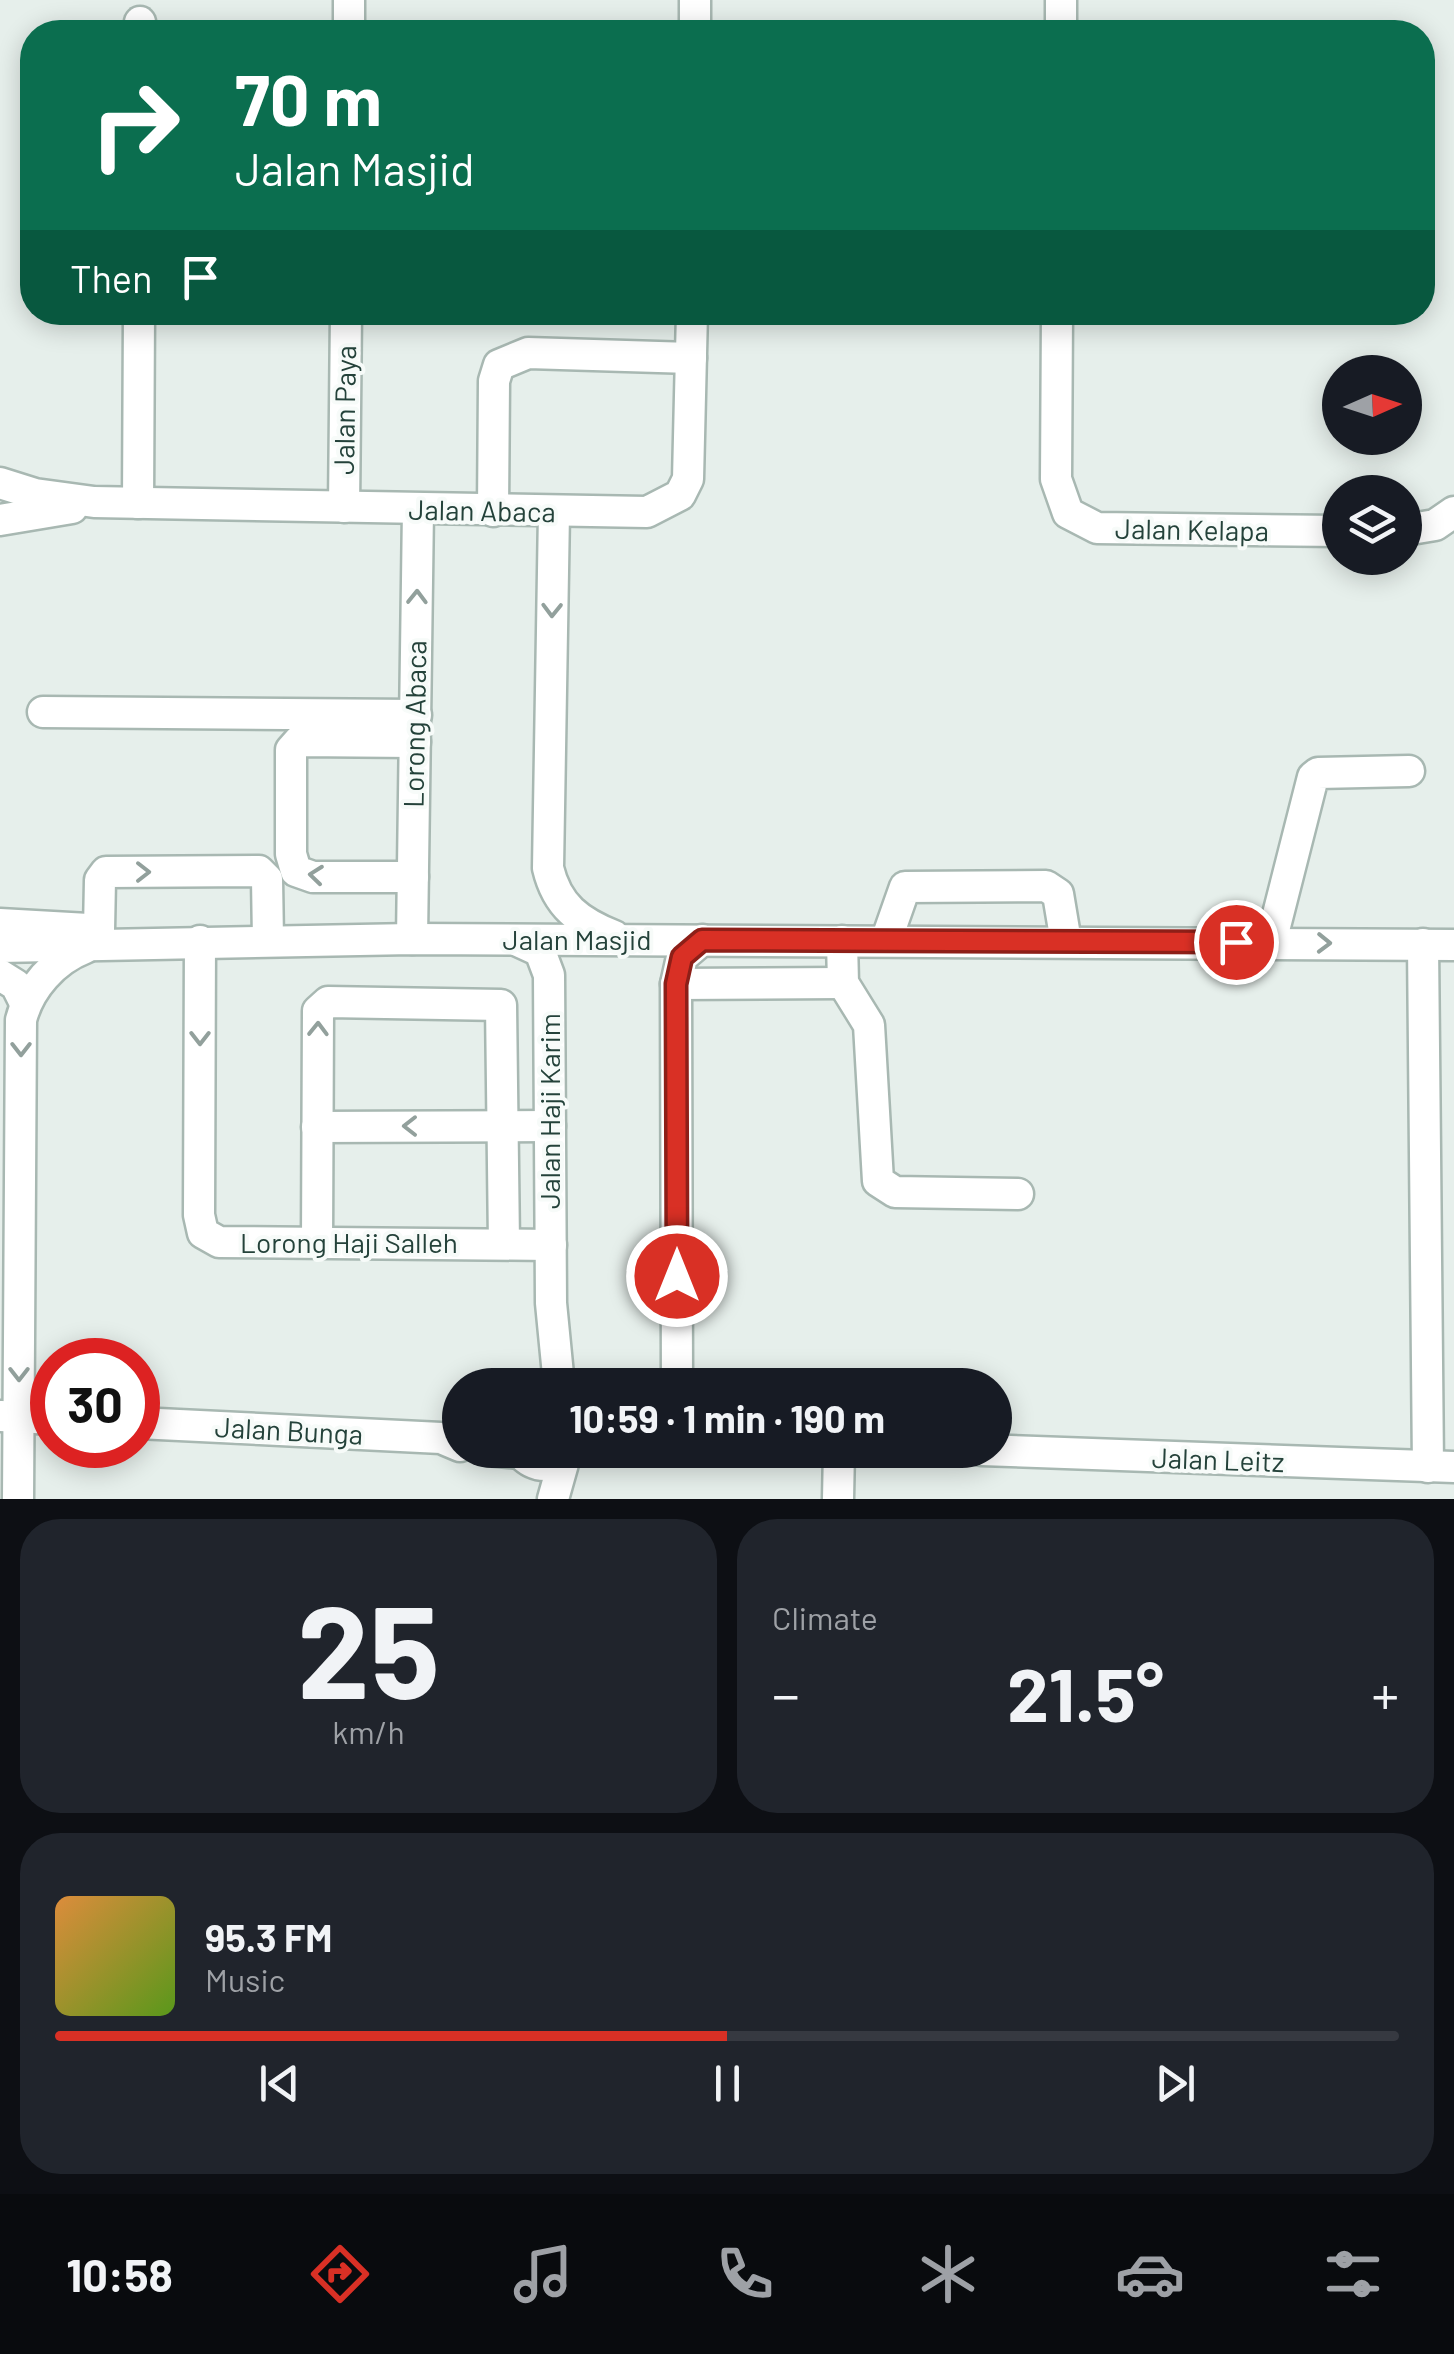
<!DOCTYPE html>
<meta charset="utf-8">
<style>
body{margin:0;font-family:Barlow,sans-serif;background:#20242c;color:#f1f3f6;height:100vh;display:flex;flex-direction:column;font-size:38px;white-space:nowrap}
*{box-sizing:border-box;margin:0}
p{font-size:32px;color:#9ea1a6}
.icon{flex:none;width:55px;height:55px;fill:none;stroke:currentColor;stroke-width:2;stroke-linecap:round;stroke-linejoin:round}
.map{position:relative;height:1499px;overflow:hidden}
.sheet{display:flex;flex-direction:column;gap:20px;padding:20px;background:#0d0f14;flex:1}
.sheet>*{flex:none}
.hud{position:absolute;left:20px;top:20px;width:1415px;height:305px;border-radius:40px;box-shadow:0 5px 25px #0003;background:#0b6e4f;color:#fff;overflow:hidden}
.needle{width:65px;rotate:87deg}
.buttons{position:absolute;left:1322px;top:355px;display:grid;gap:20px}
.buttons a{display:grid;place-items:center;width:100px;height:100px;border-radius:50%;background:#171b24;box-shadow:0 5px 25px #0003;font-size:50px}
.speed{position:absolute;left:30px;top:1338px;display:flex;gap:20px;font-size:50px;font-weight:700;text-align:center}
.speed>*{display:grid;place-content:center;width:130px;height:130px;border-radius:50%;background:#171b24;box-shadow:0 5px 25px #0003;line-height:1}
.speed .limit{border:15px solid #d22;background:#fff;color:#111}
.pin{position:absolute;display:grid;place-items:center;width:85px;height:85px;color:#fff;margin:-42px;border:5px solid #fff;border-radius:50%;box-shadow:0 2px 10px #0007}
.me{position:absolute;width:110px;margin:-55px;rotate:0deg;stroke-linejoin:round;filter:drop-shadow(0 0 8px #0008)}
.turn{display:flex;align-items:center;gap:35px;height:210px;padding:0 50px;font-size:45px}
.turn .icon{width:130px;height:130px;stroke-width:2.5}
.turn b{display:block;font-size:70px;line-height:85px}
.then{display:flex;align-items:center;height:95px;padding:0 50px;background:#0003;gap:20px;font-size:38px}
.big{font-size:75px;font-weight:700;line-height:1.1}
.sheet .card{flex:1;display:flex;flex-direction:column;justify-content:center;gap:15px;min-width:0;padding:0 35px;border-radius:40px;background:#20242c}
.sheet .dial{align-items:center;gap:0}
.dial b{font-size:130px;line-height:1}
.song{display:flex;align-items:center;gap:30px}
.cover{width:120px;height:120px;border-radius:15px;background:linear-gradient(135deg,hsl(30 70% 55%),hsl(90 70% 35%))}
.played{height:10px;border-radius:5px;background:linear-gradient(90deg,#d93025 50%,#363941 50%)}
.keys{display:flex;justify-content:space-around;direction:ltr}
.heat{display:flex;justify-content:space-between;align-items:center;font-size:55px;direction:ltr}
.sheet .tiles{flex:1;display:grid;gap:20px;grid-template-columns:1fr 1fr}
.card:last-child{grid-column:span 2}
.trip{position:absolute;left:442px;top:1368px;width:570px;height:100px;border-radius:50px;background:#171b24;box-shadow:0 5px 25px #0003;font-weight:700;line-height:100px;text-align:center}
.menu{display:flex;height:160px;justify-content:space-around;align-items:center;background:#090b0e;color:#9ea1a6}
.menu .icon{width:70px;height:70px}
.menu .active{color:#d93025}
.menu b{font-size:45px;color:#f1f3f6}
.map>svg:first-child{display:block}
</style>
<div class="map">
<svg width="1454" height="1499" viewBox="0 0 1454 1499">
<rect width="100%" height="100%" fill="#e6efeb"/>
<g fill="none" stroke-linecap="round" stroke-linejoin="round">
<defs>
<g id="minor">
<polyline points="140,32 140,22"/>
<polyline points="349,32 349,0"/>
<polyline points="695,32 695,0"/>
<polyline points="1061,32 1061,0"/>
<polyline points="1057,312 1056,479 1068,513 1097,528 1340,531"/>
<polyline points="0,483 35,494 94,502 647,512 680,495 688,479 692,312"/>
<polyline points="138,503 139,312"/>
<polyline points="344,507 346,312"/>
<polyline points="493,511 494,381 499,365 528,353 691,358"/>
<path d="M554 512 548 868C557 906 579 922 614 936"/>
<polyline points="0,520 72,508"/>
<polyline points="1405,530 1435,525 1454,512"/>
<polyline points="43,712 416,715"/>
<polyline points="413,877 313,877 296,871 291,854 291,750 299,741 415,742"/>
<polyline points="0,924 88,929"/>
<polyline points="99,930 100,880 106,872 259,871 267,879 268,940"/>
<polyline points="412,939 418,509"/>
<polyline points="516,940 540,951 549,975 551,1303 559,1385"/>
<polyline points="200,941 199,1215 203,1233 219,1242 551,1245"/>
<polyline points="842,941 843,983 869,1025 878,1181 895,1192 1018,1194"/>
<polyline points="886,941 905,887 1046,886 1058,894 1066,942"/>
<polyline points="1271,942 1313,777 1318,773 1409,771"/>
<polyline points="1423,944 1428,1467"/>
<polyline points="0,947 412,939 1454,945"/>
<polyline points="0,975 16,985 25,1003"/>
<polyline points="676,984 843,983"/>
<polyline points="317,1127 550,1126"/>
<polyline points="317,1243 318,1011 328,1002 501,1005 504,1244"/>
<polyline points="677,1385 676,984 682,957 702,940"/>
<polyline points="1,1416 52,1419"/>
<polyline points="138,1423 441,1438 460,1446"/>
<polyline points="487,1450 520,1453"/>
<path d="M518 1450C534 1470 556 1470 572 1450"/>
<polyline points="981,1450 1454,1467"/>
<path d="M18 1499 21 1020C29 988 54 960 85 948"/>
<polyline points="553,1499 564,1460"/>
<polyline points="838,1499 839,1450"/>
</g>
</defs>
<use href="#minor" stroke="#a8b8b2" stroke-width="35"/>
<use href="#minor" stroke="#fff" stroke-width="30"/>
</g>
<defs><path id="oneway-chevron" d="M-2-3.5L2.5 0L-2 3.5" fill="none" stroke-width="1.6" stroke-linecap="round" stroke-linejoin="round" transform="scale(2.5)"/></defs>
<g stroke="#92a09c">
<use href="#oneway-chevron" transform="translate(417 597) rotate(-89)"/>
<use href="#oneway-chevron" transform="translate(552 610) rotate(91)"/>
<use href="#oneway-chevron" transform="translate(143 872)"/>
<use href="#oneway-chevron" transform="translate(316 875) rotate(-174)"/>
<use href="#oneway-chevron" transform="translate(1324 943) rotate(1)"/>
<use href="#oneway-chevron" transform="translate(318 1029) rotate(-89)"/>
<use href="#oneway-chevron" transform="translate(200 1038) rotate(90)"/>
<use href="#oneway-chevron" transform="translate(21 1049) rotate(90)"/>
<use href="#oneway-chevron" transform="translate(410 1126) rotate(180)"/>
<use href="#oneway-chevron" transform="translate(19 1374) rotate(90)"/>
</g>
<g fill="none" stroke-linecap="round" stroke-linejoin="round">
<defs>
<polyline id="route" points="677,1276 676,984 682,957 702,940 1236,942"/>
</defs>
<use href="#route" stroke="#8d1f18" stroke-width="25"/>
<use href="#route" stroke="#d93025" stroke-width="18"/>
</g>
<g text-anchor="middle" stroke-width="8" stroke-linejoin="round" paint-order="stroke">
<g font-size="28" fill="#24423a" stroke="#f7fbf9">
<text transform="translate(345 410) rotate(-89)" y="10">Jalan Paya</text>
<text transform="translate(482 511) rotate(1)" y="10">Jalan Abaca</text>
<text transform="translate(1192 530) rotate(1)" y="10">Jalan Kelapa</text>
<text transform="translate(415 724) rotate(-89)" y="10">Lorong Abaca</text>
<text x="577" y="950">Jalan Masjid</text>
<text transform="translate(550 1111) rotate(-90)" y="10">Jalan Haji Karim</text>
<text x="349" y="1253">Lorong Haji Salleh</text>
<text transform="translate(289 1431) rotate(3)" y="10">Jalan Bunga</text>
<text transform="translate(1218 1460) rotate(2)" y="10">Jalan Leitz</text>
</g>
</g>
</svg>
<div class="buttons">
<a><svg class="needle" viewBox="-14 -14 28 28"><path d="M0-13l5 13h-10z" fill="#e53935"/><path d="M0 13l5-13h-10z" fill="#9ea1a6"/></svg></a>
<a><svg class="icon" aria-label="layers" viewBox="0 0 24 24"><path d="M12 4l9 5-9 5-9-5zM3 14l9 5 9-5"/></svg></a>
</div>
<div class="speed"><div class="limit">30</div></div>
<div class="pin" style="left:1236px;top:942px;background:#d93025"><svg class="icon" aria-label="arrive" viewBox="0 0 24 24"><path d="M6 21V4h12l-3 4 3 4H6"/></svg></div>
<svg class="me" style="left:677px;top:1276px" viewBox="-20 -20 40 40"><circle r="17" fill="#d93025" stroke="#fff" stroke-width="3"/><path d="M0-11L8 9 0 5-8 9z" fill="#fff"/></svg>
<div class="trip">10:59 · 1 min · 190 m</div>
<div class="hud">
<div class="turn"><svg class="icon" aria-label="right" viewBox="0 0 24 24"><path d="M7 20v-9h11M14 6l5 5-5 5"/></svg><div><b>70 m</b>Jalan Masjid</div></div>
<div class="then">Then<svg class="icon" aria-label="arrive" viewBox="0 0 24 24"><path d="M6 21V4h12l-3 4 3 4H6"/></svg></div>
</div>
</div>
<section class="sheet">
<div class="tiles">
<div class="card dial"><b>25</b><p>km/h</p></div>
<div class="card"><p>Climate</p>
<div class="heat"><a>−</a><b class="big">21.5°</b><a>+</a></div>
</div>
<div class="card">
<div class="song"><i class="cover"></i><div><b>95.3 FM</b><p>Music</p></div></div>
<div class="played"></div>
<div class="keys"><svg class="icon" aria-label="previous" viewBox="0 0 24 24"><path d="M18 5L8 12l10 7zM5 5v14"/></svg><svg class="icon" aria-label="pause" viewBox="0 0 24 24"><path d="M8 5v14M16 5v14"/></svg><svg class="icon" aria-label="next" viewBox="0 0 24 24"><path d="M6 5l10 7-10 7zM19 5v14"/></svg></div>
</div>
</div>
</section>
<nav class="menu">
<b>10:58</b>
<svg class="icon active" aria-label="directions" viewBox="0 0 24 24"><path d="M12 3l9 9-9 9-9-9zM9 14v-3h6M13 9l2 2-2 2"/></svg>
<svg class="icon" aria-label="music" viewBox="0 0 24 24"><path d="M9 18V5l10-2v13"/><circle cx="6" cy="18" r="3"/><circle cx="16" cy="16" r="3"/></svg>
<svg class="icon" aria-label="phone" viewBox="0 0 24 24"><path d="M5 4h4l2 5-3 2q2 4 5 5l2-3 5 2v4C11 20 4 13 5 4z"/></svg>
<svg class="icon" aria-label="climate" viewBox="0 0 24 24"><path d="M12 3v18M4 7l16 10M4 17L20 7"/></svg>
<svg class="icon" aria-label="car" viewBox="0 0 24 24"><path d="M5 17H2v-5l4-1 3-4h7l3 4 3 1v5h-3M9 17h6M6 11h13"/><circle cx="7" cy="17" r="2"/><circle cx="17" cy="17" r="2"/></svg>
<svg class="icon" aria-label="filters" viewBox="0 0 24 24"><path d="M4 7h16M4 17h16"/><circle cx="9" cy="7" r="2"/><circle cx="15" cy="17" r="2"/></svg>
</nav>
